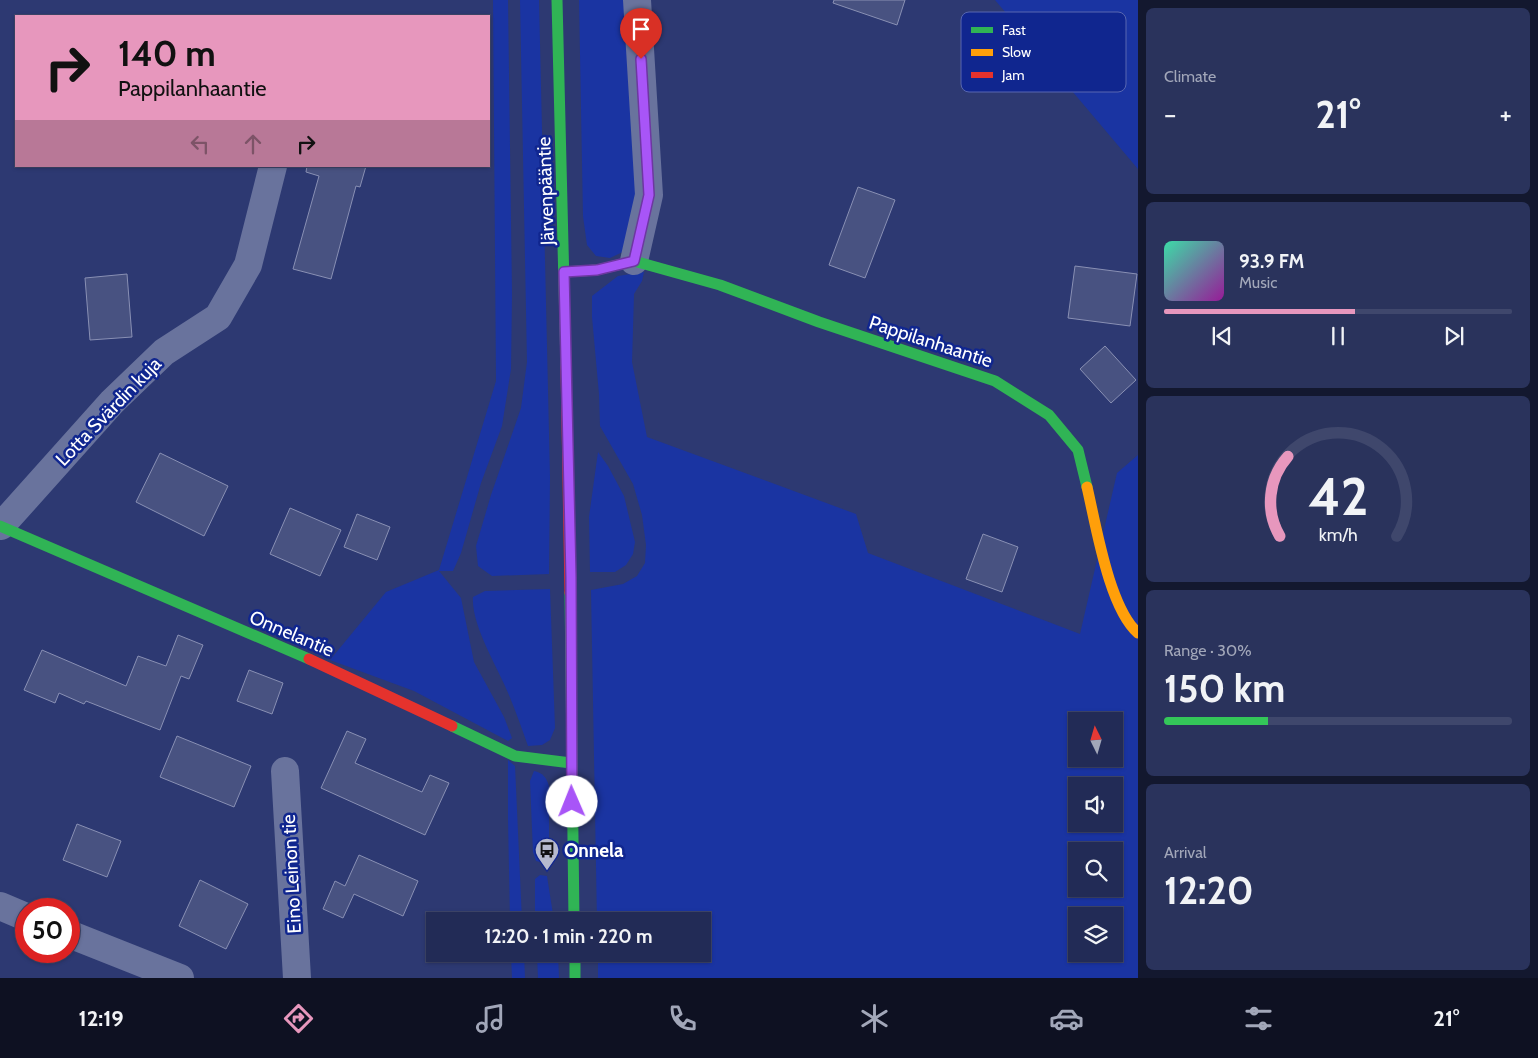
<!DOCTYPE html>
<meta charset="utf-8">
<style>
body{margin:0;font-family:Cabin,sans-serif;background:#2a335c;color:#f1f3f6;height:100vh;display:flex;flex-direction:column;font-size:19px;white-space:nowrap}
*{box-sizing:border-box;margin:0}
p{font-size:16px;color:#a2a7b9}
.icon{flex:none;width:28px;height:28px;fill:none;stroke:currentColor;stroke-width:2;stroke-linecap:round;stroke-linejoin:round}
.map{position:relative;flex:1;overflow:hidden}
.details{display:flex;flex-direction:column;gap:8px;padding:8px;background:#13182f;width:400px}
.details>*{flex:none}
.banner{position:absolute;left:15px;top:15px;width:475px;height:152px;border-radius:0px;box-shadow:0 1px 4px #0004,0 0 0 1px #3f476c;background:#e797bd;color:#111;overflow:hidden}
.needle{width:32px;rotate:355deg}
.buttons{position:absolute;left:1068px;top:712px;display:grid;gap:10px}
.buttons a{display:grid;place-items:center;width:55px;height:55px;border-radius:0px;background:#222b56;box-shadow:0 1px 4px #0004,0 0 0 1px #3f476c;font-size:25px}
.speed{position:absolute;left:15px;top:898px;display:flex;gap:10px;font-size:25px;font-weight:700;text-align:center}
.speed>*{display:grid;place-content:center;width:65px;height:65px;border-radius:50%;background:#222b56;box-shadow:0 1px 4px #0004,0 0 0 1px #3f476c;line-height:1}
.speed .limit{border:8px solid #d22;background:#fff;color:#111}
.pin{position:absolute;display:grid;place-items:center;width:42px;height:42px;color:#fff;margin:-51px -21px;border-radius:50% 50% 50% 0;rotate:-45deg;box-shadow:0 0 5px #0007}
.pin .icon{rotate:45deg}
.me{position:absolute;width:55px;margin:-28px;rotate:359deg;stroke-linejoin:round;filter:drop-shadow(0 0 4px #0008)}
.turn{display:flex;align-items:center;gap:18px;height:105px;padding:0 20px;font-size:22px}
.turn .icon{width:65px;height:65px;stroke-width:2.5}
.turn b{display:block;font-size:35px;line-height:42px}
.lanes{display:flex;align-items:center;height:48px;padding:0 20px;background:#0003;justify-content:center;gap:25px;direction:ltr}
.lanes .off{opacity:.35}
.big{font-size:38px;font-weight:700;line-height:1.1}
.details .widget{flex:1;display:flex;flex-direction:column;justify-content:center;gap:8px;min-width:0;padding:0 18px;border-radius:8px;background:#2a335c}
.details .dial{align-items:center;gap:0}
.dial svg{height:130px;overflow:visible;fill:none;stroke:#3f476c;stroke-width:7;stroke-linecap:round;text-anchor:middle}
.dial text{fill:#f1f3f6;stroke:none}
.song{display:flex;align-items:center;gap:15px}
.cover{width:60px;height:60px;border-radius:8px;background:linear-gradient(135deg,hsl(160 70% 55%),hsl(300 70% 35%))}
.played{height:5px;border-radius:2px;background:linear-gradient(90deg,#e797bd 55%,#3f476c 55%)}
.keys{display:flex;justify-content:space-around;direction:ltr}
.heat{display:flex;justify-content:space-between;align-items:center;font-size:28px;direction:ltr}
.charge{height:8px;border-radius:4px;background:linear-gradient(90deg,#34c759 30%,#3f476c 0)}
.trip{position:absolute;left:426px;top:912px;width:285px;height:50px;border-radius:0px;background:#222b56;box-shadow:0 1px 4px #0004,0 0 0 1px #3f476c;font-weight:700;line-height:50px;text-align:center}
.menu{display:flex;height:80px;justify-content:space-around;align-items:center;background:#0e1122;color:#a2a7b9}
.menu .icon{width:35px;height:35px}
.menu .current{color:#e797bd}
.menu b{font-size:22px;color:#f1f3f6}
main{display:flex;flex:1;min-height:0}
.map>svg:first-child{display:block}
</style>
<main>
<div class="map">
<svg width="1138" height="978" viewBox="0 0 1138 978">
<rect width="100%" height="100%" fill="#2d3972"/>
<g fill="#1a34a2" fill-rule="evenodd">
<polygon points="493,0 508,0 512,294 511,369 502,426 481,483 461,553 453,571 439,571 461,598 474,662 504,717 512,738 508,741 414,691 330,660 386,592 439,570 496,381"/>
<polygon points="520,0 539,0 550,477 549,574 492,576 478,566 476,546 491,495 521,408 527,362"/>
<polygon points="579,0 630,0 638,216 629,249 610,258 596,256 587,245 583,216"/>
<polygon points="995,0 1138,0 1138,169"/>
<path d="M644 272 642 281 634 294 632 362 647 437 856 514 868 553 1080 634 1117 473 1138 455V978H598V954H702V921H597L591 590 623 584 637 576 645 563 646 545 642 515 633 484 600 426 599 394 592 317V296L618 276ZM1076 721H1114V759H1076ZM1076 786H1114V824H1076ZM1076 851H1114V889H1076ZM1076 916H1114V954H1076Z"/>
<polygon points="598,452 608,466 624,496 635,542 633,554 626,565 615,572 590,572 589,517"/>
<path d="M550 589 555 728 550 740 542 745 528 746C522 729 516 712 509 695 498 668 471 625 473 597L485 591Z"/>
<polygon points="508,760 515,766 522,921 510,921 508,819"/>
<path d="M534 771C543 773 546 777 549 786V858L544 863 536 861 533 852 530 781Z"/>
<polygon points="540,875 547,876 554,921 535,921 535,879"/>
<polygon points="511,954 524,954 525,978 512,978"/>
<polygon points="537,954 558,954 559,978 538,978"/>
</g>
<g fill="#485281" stroke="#8990b4">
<polygon points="834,0 905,0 897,25 833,3"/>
<polygon points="307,166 366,166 360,187 356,186 331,279 293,269 319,176 306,172"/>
<polygon points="858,187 895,200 865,278 829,265"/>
<polygon points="1075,266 1137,274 1130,326 1068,318"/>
<polygon points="127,274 132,337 90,340 85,278"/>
<polygon points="1105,346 1136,380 1111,403 1080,369"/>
<polygon points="160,453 228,486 204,536 136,502"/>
<polygon points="290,508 341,530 320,576 270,554"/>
<polygon points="357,514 390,527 377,560 344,547"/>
<polygon points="983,534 1018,547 1002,592 966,579"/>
<polygon points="178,635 203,645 189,679 181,676 160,730 86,701 84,704 59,693 55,703 24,690 42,650 126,686 138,656 166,666"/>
<polygon points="249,670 283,683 272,714 237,701"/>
<polygon points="347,731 366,739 355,763 422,792 430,775 449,783 425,835 321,788"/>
<polygon points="177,736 251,766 234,807 160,777"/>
<polygon points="77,824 121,841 107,877 63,860"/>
<polygon points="359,855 418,881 403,916 354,894 343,918 323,909 335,881 345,886"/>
<polygon points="200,880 248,904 226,949 179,926"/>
</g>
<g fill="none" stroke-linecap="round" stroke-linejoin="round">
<g stroke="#69739d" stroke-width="28">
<polyline points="634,261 649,195 637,0"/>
<polyline points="1,526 112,402 164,352 218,317 248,265 273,166"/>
<polyline points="285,771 297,978"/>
<polyline points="0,906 26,917"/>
<polyline points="69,934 180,978"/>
</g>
<g stroke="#30b455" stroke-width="11">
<polyline points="557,0 566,367"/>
<polyline points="564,272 597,270 634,261 720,285 819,322 995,381 1049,415 1078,450 1087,487"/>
<polyline points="0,526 309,659"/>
<polyline points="570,593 574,921"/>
<polyline points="452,726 515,756 571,763"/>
<polyline points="575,954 575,978"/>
</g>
<path stroke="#ff9f0a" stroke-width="11" d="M1087 487C1096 525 1109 608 1138 633"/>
<g stroke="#e5322d" stroke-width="11">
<polyline points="566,367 570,593"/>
<polyline points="309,659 452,726"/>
</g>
</g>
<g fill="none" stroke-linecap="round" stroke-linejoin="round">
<defs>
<polyline id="route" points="572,802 571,577 564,272 597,270 634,261 649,195 641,59"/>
</defs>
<use href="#route" stroke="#6d37a1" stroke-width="12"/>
<use href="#route" stroke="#a855f7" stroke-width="9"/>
</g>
<defs>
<symbol id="bus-pin" viewBox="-11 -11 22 30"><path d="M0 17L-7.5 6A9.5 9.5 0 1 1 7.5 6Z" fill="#b6bace" stroke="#10268f"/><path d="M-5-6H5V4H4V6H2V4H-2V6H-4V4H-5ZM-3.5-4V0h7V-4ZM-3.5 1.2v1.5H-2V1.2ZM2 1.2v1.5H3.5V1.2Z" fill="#111"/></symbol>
</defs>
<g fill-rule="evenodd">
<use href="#bus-pin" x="533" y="836" width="28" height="38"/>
</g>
<g text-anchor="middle" stroke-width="5" stroke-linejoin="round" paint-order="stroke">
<g font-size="19" fill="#fff" stroke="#10268f">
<text transform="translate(545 191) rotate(-92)" y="7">Järvenpääntie</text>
<text transform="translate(931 341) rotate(18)" y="7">Pappilanhaantie</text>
<text transform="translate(108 411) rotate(-46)" y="7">Lotta Svärdin kuja</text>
<text transform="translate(292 633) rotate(23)" y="7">Onnelantie</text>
<text transform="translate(291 874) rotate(-93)" y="7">Eino Leinon tie</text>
</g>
<g font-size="19" font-weight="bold" fill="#fff" stroke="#10268f" text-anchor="start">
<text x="564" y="857">Onnela</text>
</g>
</g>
<rect x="961" y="12" width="165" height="80" rx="8" fill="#10268f" stroke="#5867b1" stroke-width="1"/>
<rect x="971" y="27" width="22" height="6" fill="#30b455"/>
<rect x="971" y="49" width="22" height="7" fill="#ff9f0a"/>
<rect x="971" y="72" width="22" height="6" fill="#e5322d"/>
<g font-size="14" fill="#fff">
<text x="1002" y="35">Fast</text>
<text x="1002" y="57">Slow</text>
<text x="1002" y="80">Jam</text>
</g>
</svg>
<div class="buttons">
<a><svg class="needle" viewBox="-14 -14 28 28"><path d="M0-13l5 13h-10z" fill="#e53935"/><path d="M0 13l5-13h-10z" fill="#a2a7b9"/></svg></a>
<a><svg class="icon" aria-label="sound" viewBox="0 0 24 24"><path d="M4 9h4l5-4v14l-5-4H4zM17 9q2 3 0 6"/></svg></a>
<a><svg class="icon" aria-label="search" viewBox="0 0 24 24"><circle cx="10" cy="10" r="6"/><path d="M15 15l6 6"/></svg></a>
<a><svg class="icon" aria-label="layers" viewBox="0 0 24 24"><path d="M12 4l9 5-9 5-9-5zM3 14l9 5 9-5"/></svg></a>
</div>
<div class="speed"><div class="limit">50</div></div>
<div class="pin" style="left:641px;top:59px;background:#d93025"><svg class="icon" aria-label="arrive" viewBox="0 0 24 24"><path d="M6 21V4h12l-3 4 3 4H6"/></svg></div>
<svg class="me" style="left:572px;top:802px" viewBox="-20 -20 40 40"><circle r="19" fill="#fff"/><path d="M0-13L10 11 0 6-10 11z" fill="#a855f7"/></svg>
<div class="trip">12:20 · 1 min · 220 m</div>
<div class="banner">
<div class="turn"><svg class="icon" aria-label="right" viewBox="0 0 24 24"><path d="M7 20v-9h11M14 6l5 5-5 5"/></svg><div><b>140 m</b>Pappilanhaantie</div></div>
<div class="lanes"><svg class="icon off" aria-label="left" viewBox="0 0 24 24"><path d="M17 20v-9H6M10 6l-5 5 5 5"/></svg><svg class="icon off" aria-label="ahead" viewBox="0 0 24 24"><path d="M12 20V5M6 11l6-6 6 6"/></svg><svg class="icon" aria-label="right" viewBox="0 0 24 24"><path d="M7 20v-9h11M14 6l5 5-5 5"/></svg></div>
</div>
</div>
<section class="details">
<div class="widget"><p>Climate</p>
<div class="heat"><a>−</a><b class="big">21°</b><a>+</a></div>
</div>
<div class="widget">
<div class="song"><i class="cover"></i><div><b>93.9 FM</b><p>Music</p></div></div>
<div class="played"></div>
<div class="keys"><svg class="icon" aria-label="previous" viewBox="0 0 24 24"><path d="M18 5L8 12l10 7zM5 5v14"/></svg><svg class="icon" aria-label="pause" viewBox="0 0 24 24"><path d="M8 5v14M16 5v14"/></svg><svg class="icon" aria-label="next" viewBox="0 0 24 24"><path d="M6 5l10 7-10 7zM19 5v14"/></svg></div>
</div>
<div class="widget dial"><svg viewBox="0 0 100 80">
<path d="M14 69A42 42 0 1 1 86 69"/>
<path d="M14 69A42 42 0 0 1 19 20" stroke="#e797bd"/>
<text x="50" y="56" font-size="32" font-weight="700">42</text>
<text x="50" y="72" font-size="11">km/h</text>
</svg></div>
<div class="widget"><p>Range · 30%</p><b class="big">150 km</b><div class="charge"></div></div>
<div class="widget"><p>Arrival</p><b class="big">12:20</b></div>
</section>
</main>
<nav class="menu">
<b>12:19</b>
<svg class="icon current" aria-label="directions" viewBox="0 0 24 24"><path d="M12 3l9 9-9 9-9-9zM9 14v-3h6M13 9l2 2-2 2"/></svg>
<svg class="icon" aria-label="music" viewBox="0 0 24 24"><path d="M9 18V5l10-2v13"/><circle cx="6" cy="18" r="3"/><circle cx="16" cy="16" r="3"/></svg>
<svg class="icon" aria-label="phone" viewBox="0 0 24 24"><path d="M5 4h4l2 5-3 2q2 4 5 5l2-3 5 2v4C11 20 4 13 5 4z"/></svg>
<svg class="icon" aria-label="climate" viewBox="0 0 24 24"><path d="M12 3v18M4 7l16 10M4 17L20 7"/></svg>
<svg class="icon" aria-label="car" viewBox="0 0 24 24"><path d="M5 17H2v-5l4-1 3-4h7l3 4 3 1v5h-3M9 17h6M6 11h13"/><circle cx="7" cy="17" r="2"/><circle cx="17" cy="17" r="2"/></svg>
<svg class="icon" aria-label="filters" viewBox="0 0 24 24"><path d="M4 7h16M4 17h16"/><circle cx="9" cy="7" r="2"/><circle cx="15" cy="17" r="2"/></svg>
<b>21°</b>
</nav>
